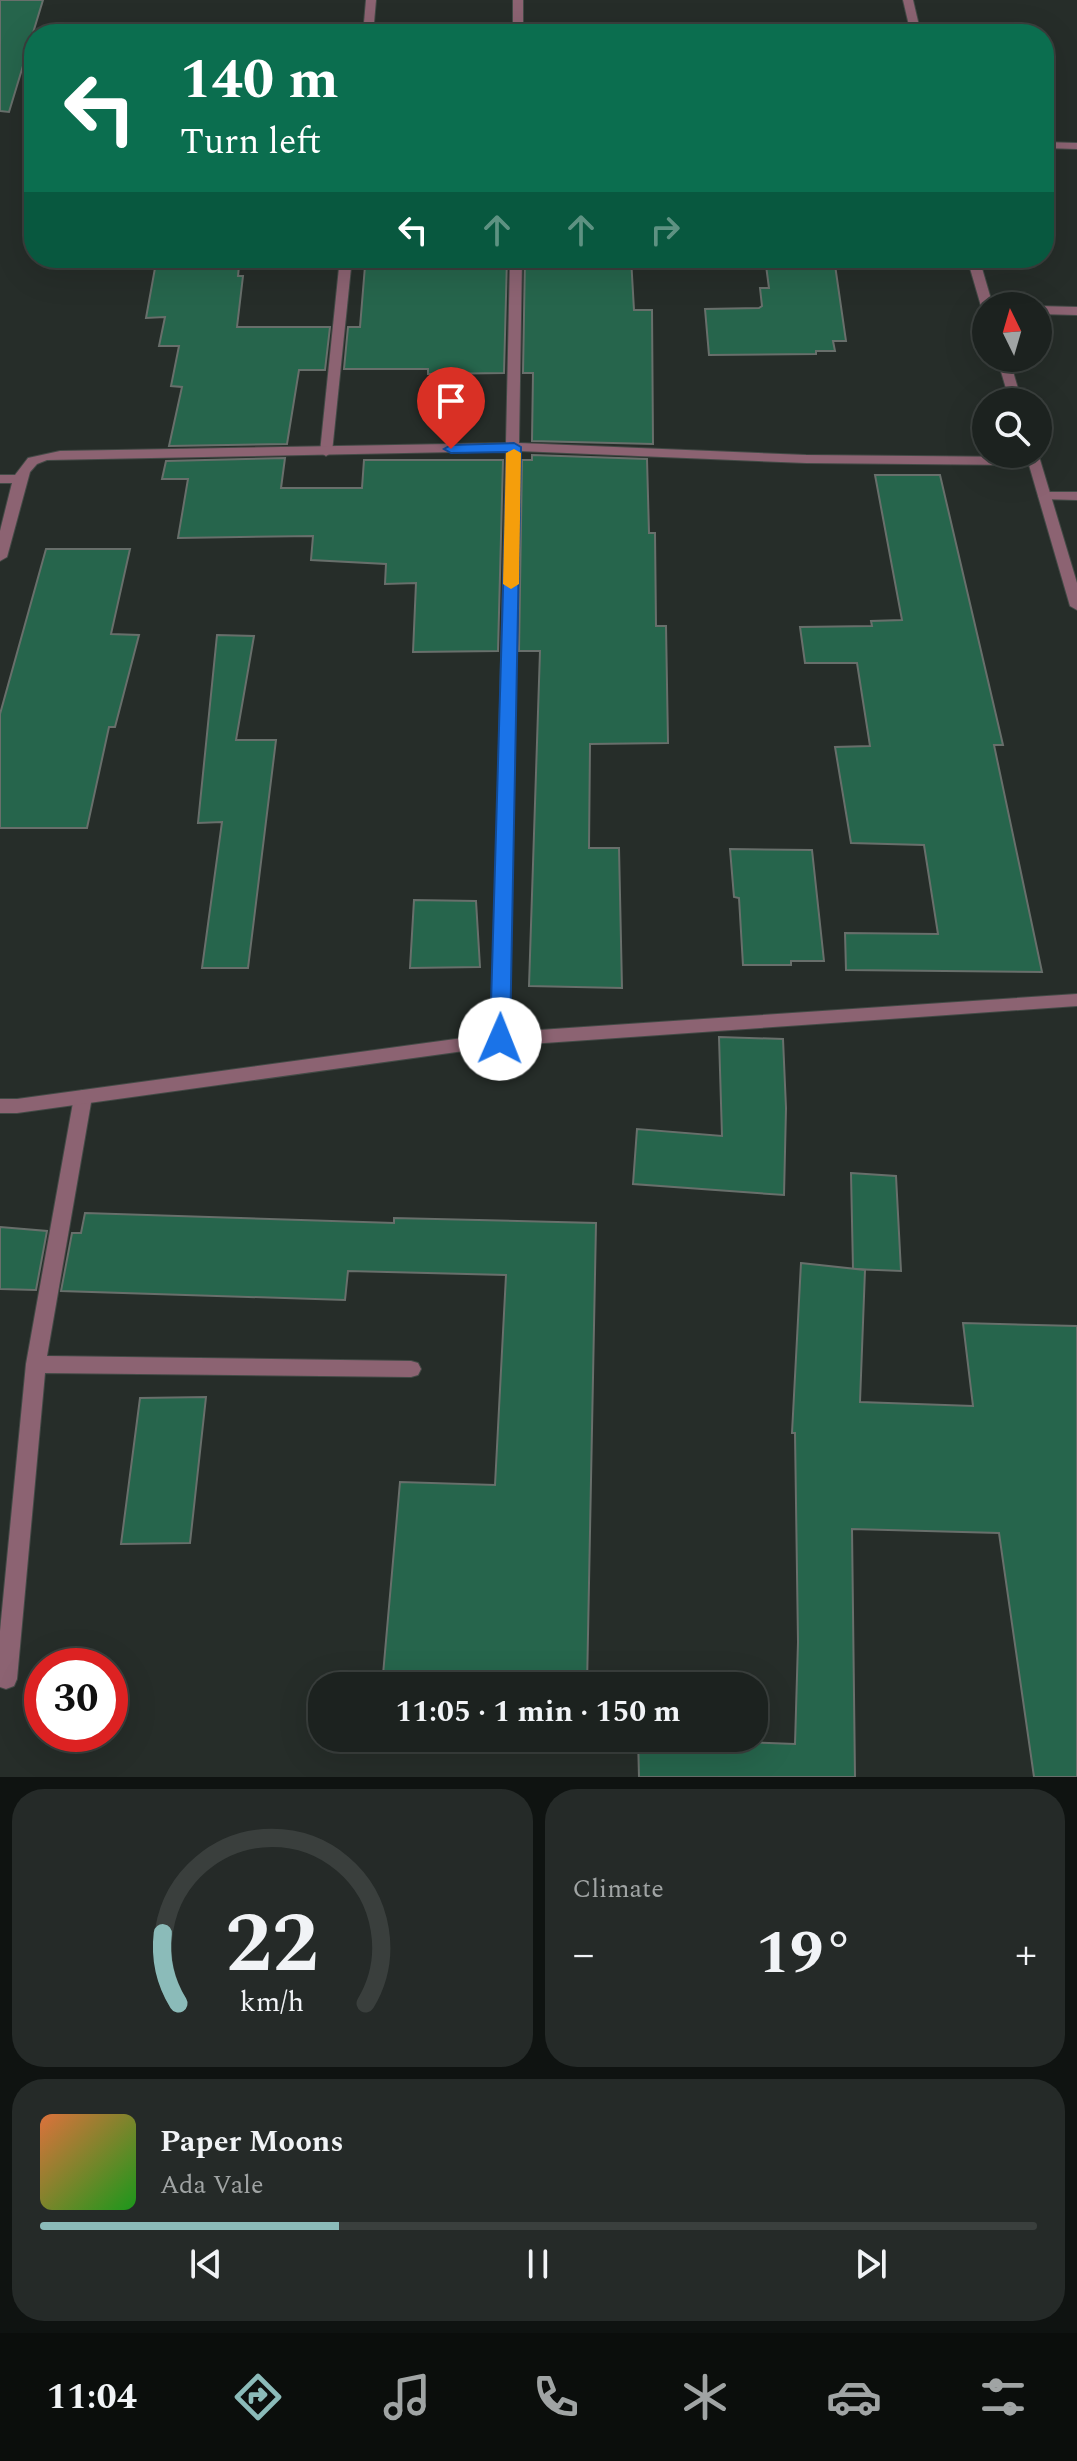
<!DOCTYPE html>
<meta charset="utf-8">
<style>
body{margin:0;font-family:Spectral,serif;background:#252a28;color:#f1f3f6;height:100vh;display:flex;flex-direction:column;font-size:30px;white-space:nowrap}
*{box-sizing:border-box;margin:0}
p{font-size:26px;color:#a0a4a4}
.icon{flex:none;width:44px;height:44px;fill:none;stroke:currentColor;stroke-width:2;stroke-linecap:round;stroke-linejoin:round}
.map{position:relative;height:1777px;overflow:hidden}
.sheet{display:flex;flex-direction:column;gap:12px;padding:12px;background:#0f1311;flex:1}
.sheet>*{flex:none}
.top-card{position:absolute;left:24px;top:24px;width:1030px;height:244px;border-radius:32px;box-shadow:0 8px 32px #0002,0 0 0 2px #3a3f3d;background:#0b6e4f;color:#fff;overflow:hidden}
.needle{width:52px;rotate:355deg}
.controls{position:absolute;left:972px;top:292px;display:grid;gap:16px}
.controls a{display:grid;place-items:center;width:80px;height:80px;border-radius:50%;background:#1c221f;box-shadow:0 8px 32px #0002,0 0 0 2px #3a3f3d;font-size:40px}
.speed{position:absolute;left:24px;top:1648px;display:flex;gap:16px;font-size:40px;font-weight:700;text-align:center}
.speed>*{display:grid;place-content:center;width:104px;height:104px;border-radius:50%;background:#1c221f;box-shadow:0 8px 32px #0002,0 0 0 2px #3a3f3d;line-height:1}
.speed .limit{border:12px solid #d22;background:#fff;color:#111}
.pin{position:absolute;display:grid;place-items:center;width:68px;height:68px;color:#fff;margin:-82px -34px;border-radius:50% 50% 50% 0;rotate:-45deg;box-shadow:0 0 8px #0007}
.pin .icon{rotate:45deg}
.me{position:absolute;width:88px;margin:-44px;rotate:1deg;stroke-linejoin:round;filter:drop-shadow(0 0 6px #0008)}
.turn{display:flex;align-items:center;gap:28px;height:168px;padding:0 24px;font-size:36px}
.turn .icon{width:104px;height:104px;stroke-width:2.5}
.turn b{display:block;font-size:56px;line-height:68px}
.lanes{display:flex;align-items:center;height:76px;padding:0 24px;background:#0003;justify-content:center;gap:40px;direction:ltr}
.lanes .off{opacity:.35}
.big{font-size:60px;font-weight:700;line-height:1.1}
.sheet .card{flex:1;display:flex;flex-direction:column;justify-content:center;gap:12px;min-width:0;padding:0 28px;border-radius:32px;background:#252a28}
.sheet .dial{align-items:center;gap:0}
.dial svg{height:208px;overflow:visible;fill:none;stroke:#3a3f3d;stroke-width:7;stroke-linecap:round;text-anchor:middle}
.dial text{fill:#f1f3f6;stroke:none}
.song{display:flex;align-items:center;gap:24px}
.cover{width:96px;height:96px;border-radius:12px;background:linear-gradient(135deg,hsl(20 70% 55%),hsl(120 70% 35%))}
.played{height:8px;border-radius:4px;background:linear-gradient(90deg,#8bbbb9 30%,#3a3f3d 30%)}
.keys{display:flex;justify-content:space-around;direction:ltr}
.heat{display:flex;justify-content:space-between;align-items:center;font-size:44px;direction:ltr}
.sheet .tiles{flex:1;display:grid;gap:12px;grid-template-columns:1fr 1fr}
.card:last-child{grid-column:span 2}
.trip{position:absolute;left:308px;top:1672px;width:460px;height:80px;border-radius:32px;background:#1c221f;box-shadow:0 8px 32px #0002,0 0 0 2px #3a3f3d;font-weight:700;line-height:80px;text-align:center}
.tabs{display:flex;height:128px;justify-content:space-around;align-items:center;background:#0b0e0c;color:#a0a4a4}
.tabs .icon{width:56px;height:56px}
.tabs .active{color:#8bbbb9}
.tabs b{font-size:36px;color:#f1f3f6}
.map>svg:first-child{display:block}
</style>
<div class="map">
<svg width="1077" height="1777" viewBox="0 0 1077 1777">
<rect width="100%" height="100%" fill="#262d29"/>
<g fill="#26654c" stroke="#686f6b" stroke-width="2">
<polygon points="0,0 43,0 9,112 0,111"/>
<polygon points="427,258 507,258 504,373 428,374 428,369 344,369 348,327 360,327 365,266 426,266"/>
<polygon points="525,258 631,258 634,310 652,310 653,444 532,441 533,373 523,373"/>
<polygon points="765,258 834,258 846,341 833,341 835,351 816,351 816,354 709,355 705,309 759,308 762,306 760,288 769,288"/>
<polygon points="239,266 238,276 243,276 237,327 330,327 325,370 299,370 287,444 169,446 182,387 171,386 179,346 159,346 165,317 146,318 155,268"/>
<polygon points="532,455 647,459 649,533 655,533 656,626 666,626 668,743 590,744 589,848 619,848 622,988 529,986 540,651 519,651 522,460 532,460"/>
<polygon points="285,458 281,488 362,488 364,460 503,460 498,651 413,652 416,583 385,584 386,564 311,560 313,536 178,538 188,479 162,479 166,461"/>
<polygon points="875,475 940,475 1003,745 994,745 1042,972 846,970 845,933 938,934 924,845 851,843 835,747 870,746 857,663 805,663 800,627 872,626 871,621 902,620"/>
<polygon points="46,549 130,549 111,634 139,635 115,727 109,727 87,828 0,828 0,714"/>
<polygon points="217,635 254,636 236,740 276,740 248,968 202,968 222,822 198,823"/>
<polygon points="730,849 812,850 824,961 791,961 791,965 743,965 739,898 734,897"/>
<polygon points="414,900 476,901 480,967 410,968"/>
<polygon points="719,1037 783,1039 786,1108 784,1195 633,1184 637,1129 722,1136"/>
<polygon points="851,1173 896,1176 901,1271 853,1269"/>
<polygon points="85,1213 394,1223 394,1218 596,1223 587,1686 484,1683 484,1686 382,1686 400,1482 495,1485 506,1275 348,1271 345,1300 61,1291 72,1233 81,1233"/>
<polygon points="0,1227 47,1231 36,1290 0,1289"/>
<polygon points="801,1263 865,1270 860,1402 973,1406 963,1323 1077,1326 1077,1777 1034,1777 999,1533 852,1529 855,1777 639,1777 638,1738 795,1744 798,1642 795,1433 792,1433"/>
<polygon points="206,1397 190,1543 121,1544 140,1398"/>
</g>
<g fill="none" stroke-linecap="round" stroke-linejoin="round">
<defs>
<g id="lane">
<polygon points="366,0 376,0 373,34 363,34"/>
<polygon points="340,258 352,258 332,452 326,456 320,452"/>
<polygon points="1038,306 1077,307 1077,315 1038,314"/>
<polygon points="1045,492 1077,492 1077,500 1040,499 1038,496"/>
<polygon points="83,1090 89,1092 92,1097 47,1356 411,1361 418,1363 421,1369 418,1375 411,1377 45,1373 17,1679 14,1686 6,1689 0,1687 0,1631 26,1364 74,1097 77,1092"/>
</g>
<g id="street">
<rect x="513" y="0" width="10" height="34"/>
<polygon points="903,0 913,0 921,34 911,34"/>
<polygon points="1044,142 1077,143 1077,149 1044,148"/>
<polygon points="510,258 522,258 519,443 806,455 1026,457 1026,454 1038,453 1077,583 1077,610 1070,606 1029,465 806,463 519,451 509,1032 1077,994 1077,1006 500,1046 17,1113 0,1113 0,1099 17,1099 492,1034 506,451 47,460 37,464 30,472 7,557 0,561 0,531 12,483 0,483 0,475 15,475 28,458 60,451 506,443"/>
<polygon points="967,258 979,258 993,306 986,306 986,309 981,306"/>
<polygon points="997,358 1009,358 1022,402 1010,402"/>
</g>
</defs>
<use href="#lane" stroke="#434a46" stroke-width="2"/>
<use href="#street" stroke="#434a46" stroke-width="2"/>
<use href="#lane" fill="#8c6372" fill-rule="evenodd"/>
<use href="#street" fill="#8c6372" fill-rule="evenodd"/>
</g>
<polygon fill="#1a73e8" stroke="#114b97" stroke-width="2" points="514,443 521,447 510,1039 507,1044 493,1044 490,1039 507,452 451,453 444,449 451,445"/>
<polygon fill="#f59e0b" points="514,449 521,453 519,584 511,589 503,584 506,453"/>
</svg>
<div class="controls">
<a><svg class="needle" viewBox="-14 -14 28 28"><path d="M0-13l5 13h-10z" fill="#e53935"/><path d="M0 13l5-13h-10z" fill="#a0a4a4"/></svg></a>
<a><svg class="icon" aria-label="search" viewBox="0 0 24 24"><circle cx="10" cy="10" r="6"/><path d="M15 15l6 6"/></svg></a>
</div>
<div class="speed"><div class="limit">30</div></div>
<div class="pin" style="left:451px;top:449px;background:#d93025"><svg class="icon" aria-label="arrive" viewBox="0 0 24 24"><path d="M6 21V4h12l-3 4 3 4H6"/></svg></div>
<svg class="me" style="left:500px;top:1039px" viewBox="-20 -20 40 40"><circle r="19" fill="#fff"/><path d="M0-13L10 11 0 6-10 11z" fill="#1a73e8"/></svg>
<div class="trip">11:05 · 1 min · 150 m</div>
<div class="top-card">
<div class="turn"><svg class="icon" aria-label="left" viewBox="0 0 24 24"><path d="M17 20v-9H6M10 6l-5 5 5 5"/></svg><div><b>140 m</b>Turn left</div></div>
<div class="lanes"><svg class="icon" aria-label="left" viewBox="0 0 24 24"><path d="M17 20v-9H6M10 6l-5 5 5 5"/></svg><svg class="icon off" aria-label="ahead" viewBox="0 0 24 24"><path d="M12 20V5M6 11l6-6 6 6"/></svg><svg class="icon off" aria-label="ahead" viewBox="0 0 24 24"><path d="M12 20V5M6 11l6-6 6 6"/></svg><svg class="icon off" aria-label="right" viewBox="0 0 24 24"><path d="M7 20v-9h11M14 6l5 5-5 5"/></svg></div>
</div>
</div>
<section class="sheet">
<div class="tiles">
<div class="card dial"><svg viewBox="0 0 100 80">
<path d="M14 69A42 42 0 1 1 86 69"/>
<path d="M14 69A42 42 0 0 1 8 42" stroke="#8bbbb9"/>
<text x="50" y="56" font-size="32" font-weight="700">22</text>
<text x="50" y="72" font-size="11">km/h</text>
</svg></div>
<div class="card"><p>Climate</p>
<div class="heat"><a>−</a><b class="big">19°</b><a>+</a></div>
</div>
<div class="card">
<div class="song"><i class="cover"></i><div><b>Paper Moons</b><p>Ada Vale</p></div></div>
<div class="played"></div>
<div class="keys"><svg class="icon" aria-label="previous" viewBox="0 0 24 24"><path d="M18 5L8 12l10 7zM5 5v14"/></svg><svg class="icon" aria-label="pause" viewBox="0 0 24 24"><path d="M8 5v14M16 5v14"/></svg><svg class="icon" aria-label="next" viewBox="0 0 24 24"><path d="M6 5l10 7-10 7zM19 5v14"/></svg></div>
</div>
</div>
</section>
<nav class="tabs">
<b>11:04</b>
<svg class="icon active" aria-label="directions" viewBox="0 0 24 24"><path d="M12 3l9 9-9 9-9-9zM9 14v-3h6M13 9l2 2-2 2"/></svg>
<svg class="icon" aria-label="music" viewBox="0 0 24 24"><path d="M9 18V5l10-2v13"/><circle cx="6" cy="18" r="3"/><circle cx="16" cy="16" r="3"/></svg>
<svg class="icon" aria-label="phone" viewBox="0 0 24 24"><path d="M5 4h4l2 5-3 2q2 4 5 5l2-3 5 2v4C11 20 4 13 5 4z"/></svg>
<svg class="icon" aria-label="climate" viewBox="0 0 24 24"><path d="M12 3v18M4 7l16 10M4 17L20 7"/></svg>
<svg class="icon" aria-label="car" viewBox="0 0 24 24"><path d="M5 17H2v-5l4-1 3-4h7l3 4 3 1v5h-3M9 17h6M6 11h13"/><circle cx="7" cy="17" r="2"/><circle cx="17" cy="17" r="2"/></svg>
<svg class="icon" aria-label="filters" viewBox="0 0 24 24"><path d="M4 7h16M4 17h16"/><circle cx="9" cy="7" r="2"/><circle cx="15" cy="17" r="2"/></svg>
</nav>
